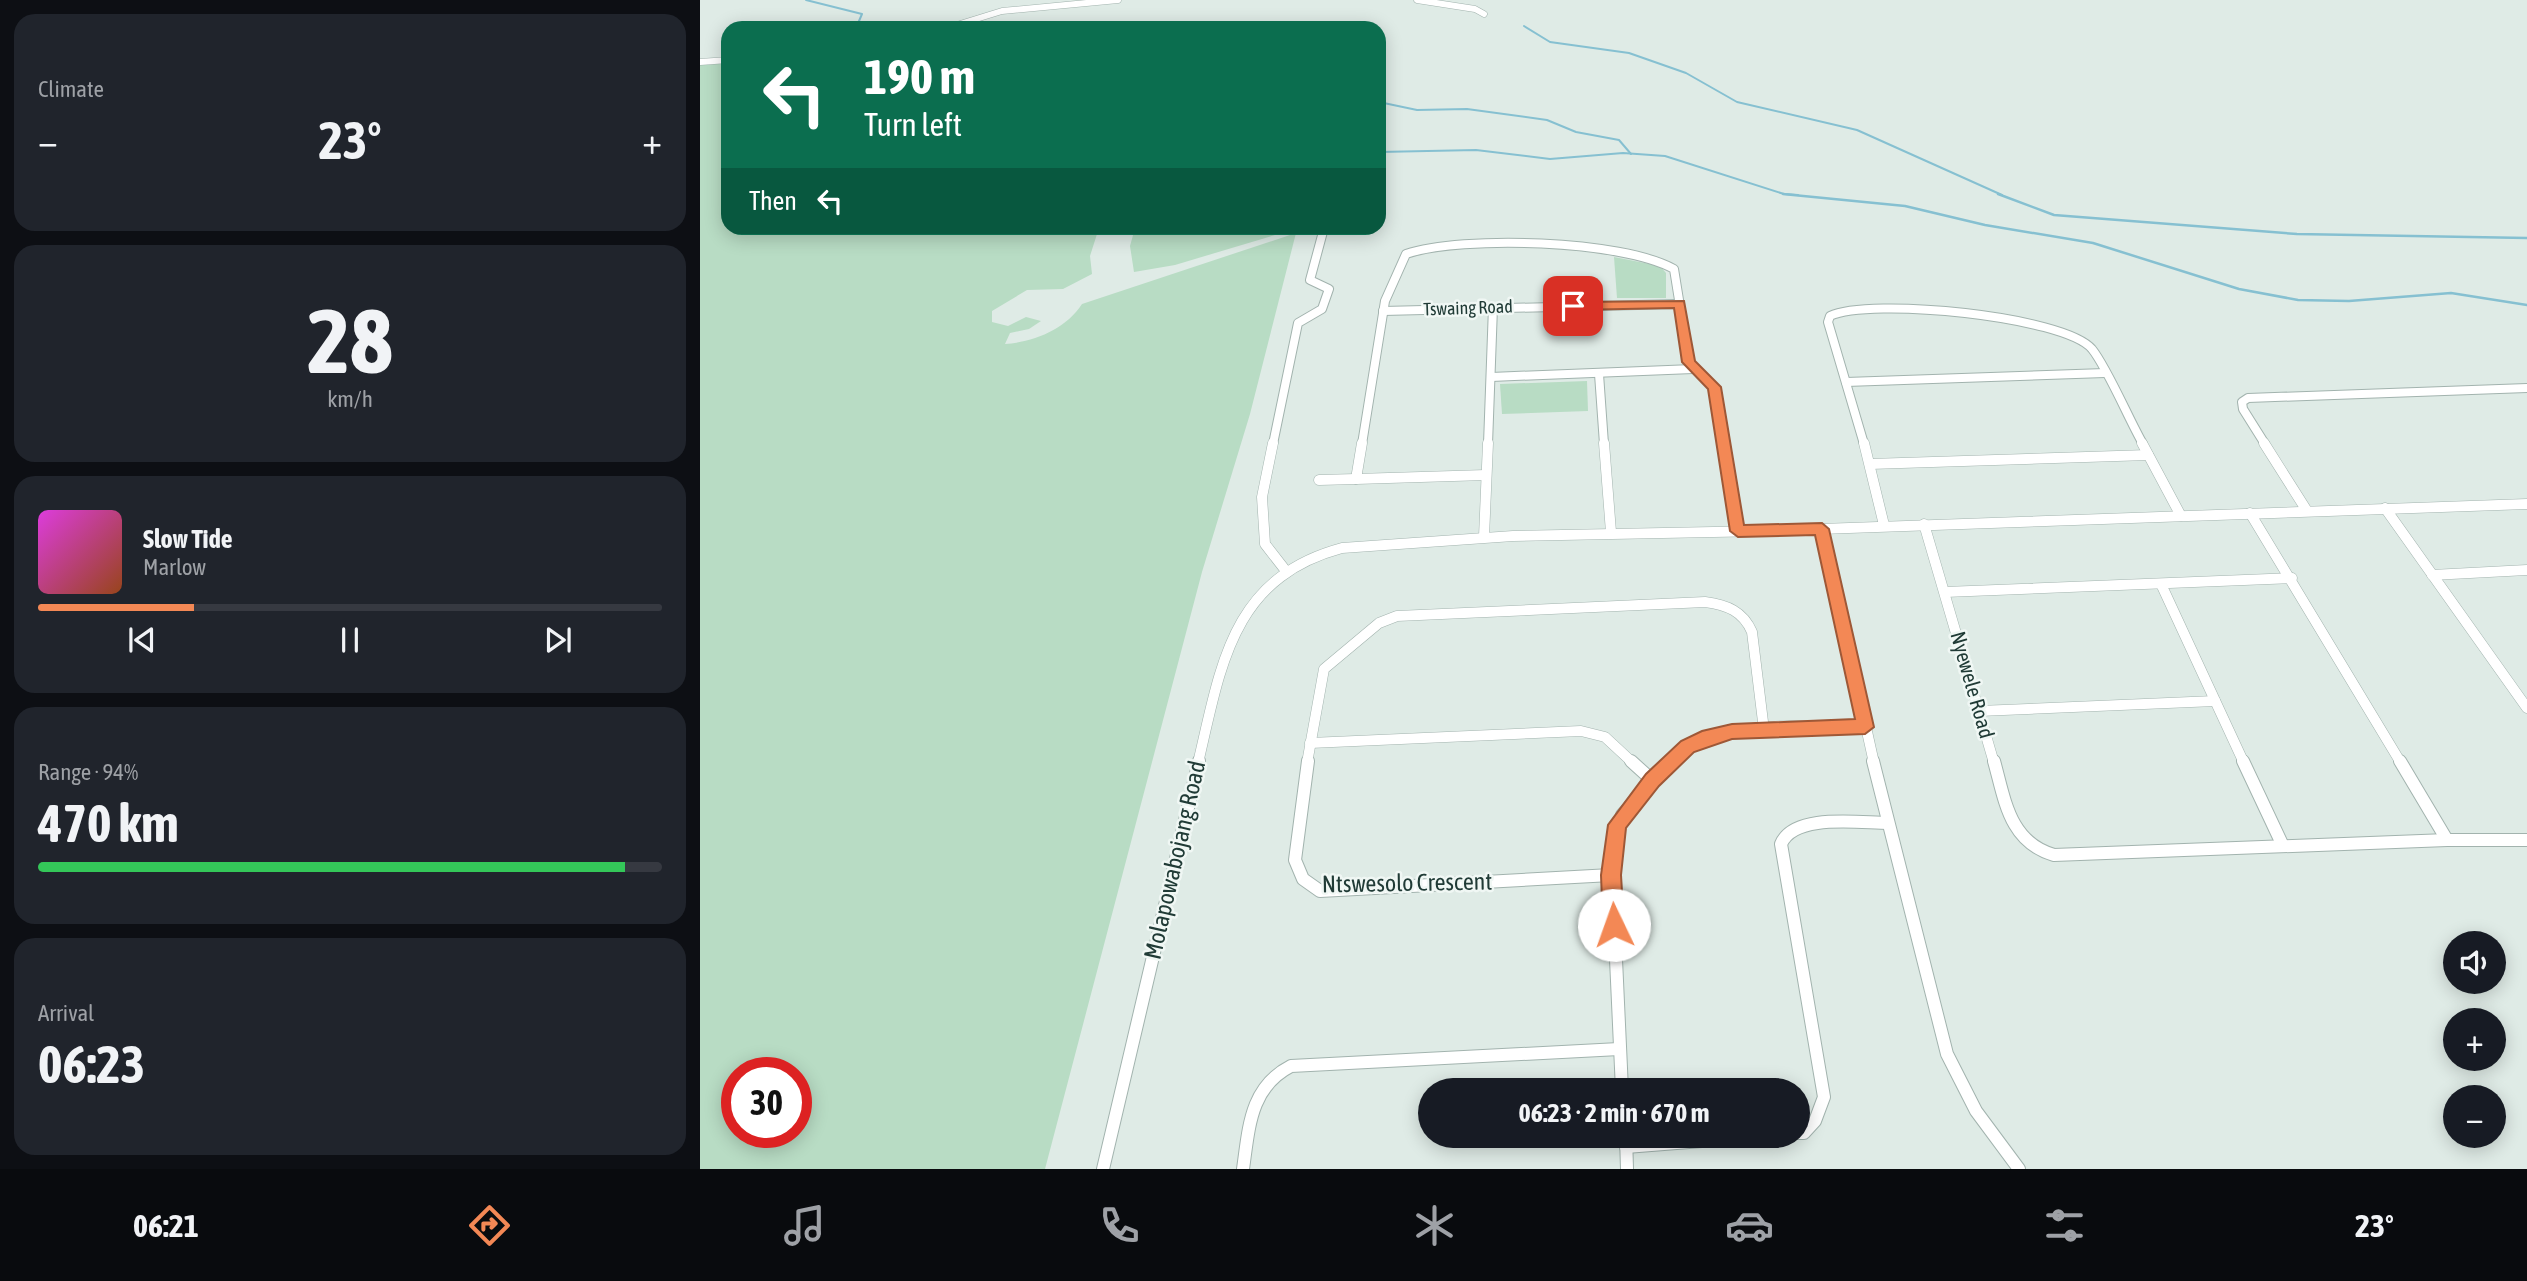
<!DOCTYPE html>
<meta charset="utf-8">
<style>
body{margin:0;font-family:"Asap Condensed",sans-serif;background:#20242c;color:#f1f3f6;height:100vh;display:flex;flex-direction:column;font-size:26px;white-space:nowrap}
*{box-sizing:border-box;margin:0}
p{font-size:23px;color:#9ea1a6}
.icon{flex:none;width:38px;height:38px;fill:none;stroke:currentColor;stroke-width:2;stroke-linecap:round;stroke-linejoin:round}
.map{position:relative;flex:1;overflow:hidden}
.drawer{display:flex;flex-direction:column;gap:14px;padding:14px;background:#0d0f14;width:700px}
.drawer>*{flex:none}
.top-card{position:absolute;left:21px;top:21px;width:665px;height:214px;border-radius:21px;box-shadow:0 4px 18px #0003;background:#0b6e4f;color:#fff;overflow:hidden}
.buttons{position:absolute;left:1743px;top:931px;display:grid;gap:14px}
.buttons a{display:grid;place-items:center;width:63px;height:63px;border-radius:50%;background:#171b24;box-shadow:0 4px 18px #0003;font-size:35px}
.speed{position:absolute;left:21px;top:1057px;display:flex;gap:14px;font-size:35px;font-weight:700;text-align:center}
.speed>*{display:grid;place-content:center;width:91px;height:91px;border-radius:50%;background:#171b24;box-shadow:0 4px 18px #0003;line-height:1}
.speed .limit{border:10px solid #d22;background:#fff;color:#111}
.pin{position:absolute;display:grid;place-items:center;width:60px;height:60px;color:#fff;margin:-30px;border-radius:14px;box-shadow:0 4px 10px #0006}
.me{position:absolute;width:77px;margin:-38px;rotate:357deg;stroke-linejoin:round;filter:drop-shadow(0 0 5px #0008)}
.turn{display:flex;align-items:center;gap:24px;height:147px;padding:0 28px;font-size:32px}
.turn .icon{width:91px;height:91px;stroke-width:2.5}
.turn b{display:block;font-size:49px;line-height:60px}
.then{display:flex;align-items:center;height:66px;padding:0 28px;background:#0003;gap:14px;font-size:26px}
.big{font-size:52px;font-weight:700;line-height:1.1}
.drawer .tile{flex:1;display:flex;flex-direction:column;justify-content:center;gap:10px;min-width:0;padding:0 24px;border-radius:21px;background:#20242c}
.drawer .dial{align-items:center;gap:0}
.dial b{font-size:91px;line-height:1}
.song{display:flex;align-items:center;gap:21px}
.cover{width:84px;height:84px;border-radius:10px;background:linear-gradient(135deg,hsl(300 70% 55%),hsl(20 70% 35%))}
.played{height:7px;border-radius:4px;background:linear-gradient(90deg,#f38855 25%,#363941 25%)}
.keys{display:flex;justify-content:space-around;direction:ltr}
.heat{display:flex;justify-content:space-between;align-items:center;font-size:38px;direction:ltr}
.charge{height:10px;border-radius:5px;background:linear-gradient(90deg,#34c759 94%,#363941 0)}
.trip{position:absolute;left:718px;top:1078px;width:392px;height:70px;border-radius:35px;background:#171b24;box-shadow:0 4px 18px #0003;font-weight:700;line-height:70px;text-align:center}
.dock{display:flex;height:112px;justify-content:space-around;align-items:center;background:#090b0e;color:#9ea1a6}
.dock .icon{width:49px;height:49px}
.dock .active{color:#f38855}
.dock b{font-size:32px;color:#f1f3f6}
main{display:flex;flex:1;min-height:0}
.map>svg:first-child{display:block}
</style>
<main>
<section class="drawer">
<div class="tile"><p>Climate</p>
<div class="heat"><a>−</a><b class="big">23°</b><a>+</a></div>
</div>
<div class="tile dial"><b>28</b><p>km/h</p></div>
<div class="tile">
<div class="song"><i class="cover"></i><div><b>Slow Tide</b><p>Marlow</p></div></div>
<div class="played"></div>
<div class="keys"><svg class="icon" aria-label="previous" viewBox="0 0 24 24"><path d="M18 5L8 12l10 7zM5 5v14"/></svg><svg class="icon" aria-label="pause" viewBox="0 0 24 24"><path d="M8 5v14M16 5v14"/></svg><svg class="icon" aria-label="next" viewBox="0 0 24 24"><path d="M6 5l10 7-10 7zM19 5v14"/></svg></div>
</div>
<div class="tile"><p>Range · 94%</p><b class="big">470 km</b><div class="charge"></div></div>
<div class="tile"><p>Arrival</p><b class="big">06:23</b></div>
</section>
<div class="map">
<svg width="1827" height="1169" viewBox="0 0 1827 1169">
<rect width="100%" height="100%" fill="#dfebe6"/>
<g fill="#b8dcc4" fill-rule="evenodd">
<path d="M28 63V228H380L397 234 390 256 392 274 363 289 327 290 292 311V322L308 326 326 317 341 321 329 329 310 333 305 344C334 342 366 329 382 304L596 233 550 414 502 572 345 1169H0V65ZM37 1073H96V1132H37Z"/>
<polygon points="435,228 594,228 595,229 475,265 434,272 430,246"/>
<polygon points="914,257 960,266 966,273 966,298 917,298"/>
<polygon points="887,381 888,411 802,414 800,384"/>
</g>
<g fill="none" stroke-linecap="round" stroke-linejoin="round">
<g stroke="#86c0d1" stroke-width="2">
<polyline points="106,0 162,14 156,28"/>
<polyline points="824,26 850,42 929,53 986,73 1037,102 1157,130 1302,195"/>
<polyline points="679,102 717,110 767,109 847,120 876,132 919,140 931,154"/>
<polyline points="679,152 776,150 850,159 923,153 965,156 1084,194 1098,195"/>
</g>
<g stroke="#86c0d1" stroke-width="2.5">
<polyline points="1083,194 1205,206 1285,225 1393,243 1539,289 1598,300 1649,301 1751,293 1827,305"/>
<polyline points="1298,194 1354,215 1597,234 1827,238"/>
</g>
<defs>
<g id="street-far3">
<polyline points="717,0 775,9 784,14"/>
<polyline points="247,28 302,11 418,0"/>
<polyline points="0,62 28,60"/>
</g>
<g id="street-far2">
<polyline points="683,311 979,304"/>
<polyline points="899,374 904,444"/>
<polyline points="791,377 993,369"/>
<polyline points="1146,382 1405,373"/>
<polyline points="573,444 598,323 622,309 629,289 610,280 624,228"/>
<path d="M662 444 685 301 706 254C762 235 922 240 974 269L989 362 1014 387 1024 444"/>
<polyline points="788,444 793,307"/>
<path d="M1164 444 1128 322 1130 316C1169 297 1364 316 1392 349 1408 369 1429 420 1443 444"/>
<polyline points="1565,444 1543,409 1542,402 1548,398 1827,388"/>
</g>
<g id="street-far1">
<polyline points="573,443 562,497 565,544 586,571"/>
<polyline points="662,443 656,479 786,475"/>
<polyline points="904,443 911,532"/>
<polyline points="1023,443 1038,531"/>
<polyline points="1164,443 1184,525"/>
<polyline points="1442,443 1481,516"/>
<polyline points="1564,443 1607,511"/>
<polyline points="1170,464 1448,455"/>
<polyline points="619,480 656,479"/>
<polyline points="1685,508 1827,708"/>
<polyline points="1550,513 1701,763"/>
<polyline points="1224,524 1294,763"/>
<polyline points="1122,529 1174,763"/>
<polyline points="784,537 788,443"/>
<polyline points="1732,575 1827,570"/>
<polyline points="1461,584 1544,763"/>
<polyline points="1245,592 1592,578"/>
<polyline points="1279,711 1515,701"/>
<polyline points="610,743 881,731 905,737 933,763"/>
<path d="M498 763C521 666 531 578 642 548L813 536 1064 531 1827 504"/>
<path d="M607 763 624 669 679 623 697 616 1005 602C1027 605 1043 611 1052 632L1064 730"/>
<path d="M969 763C1023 716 1098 727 1165 727"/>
</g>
<g id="street">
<polyline points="608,761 595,860 603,879 620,891 911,875"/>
<polyline points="931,761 952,780"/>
<polyline points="1173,761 1247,1054 1276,1111 1319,1169"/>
<path d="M1294 761C1305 800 1309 842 1354 855L1747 840H1827"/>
<polyline points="1543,761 1583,846"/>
<polyline points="1700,761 1747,840"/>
<polyline points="922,1090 911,850 922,815 971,761"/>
<path d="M1097 1133H1104L1115 1121 1124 1097 1081 844C1094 813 1159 823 1188 823"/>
<polyline points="926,1136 927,1169"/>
<polyline points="926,1147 1065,1136"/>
<polyline points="403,1169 499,761"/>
<path d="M543 1169C549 1127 550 1087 591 1066L919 1049"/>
</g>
</defs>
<use href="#street-far3" stroke="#a2b3ae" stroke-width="7"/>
<use href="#street-far2" stroke="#a2b3ae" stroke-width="10"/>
<use href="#street-far1" stroke="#a2b3ae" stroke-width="11"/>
<use href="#street" stroke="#a2b3ae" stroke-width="14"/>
<use href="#street-far3" stroke="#fff" stroke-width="6"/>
<use href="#street-far2" stroke="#fff" stroke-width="8"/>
<use href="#street-far1" stroke="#fff" stroke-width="10"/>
<use href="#street" stroke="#fff" stroke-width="12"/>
</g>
<polygon fill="#f38855" stroke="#9e5837" stroke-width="2" points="984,301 995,361 1021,387 1044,525 1122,523 1129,529 1174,727 1165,734 1032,739 994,752 959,786 926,828 921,875 924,925 921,932 914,935 906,932 903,925 901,875 908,825 946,774 981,741 1002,731 1032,724 1155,719 1115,535 1038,537 1030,531 1008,389 982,362 974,308 873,310 866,306 873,302"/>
<g text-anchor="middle" stroke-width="5" stroke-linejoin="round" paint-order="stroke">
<g font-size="18" fill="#203b36" stroke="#f0f7f4">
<text transform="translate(768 308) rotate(-2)" y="6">Tswaing Road</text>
</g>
<g font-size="21" fill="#203b36" stroke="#f0f7f4">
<text transform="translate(1272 685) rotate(74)" y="7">Nyewele Road</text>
</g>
<g font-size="24" fill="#203b36" stroke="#f0f7f4">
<text transform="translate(475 860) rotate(-77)" y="8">Molapowabojang Road</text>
<text transform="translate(707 883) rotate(-1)" y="8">Ntswesolo Crescent</text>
</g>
</g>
</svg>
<div class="buttons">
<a><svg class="icon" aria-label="sound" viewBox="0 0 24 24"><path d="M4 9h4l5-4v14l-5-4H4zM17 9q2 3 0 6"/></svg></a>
<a>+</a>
<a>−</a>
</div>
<div class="speed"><div class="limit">30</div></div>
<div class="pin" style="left:873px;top:306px;background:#d93025"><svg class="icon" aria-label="arrive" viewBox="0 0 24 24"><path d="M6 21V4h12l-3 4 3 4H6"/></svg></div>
<svg class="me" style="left:914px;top:925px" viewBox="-20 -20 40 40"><circle r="19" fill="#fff"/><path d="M0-13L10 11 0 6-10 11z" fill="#f38855"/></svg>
<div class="trip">06:23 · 2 min · 670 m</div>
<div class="top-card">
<div class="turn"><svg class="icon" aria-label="left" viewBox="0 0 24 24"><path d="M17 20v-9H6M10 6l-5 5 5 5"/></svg><div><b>190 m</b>Turn left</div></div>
<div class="then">Then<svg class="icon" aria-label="left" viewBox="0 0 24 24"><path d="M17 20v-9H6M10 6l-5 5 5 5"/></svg></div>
</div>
</div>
</main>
<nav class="dock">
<b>06:21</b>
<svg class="icon active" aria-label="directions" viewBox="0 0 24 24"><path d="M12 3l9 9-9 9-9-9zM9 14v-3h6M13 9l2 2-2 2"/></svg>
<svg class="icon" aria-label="music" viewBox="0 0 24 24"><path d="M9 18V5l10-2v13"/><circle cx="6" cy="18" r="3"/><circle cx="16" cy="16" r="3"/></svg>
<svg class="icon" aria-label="phone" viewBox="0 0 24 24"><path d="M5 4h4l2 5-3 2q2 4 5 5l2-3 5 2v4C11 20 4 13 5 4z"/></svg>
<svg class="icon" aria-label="climate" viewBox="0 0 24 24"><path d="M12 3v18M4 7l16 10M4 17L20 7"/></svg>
<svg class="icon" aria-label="car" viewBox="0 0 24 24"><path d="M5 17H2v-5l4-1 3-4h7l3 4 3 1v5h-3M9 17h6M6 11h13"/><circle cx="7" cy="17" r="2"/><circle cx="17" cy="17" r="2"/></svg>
<svg class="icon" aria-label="filters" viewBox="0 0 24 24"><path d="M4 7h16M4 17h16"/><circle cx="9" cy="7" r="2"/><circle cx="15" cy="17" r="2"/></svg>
<b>23°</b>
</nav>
